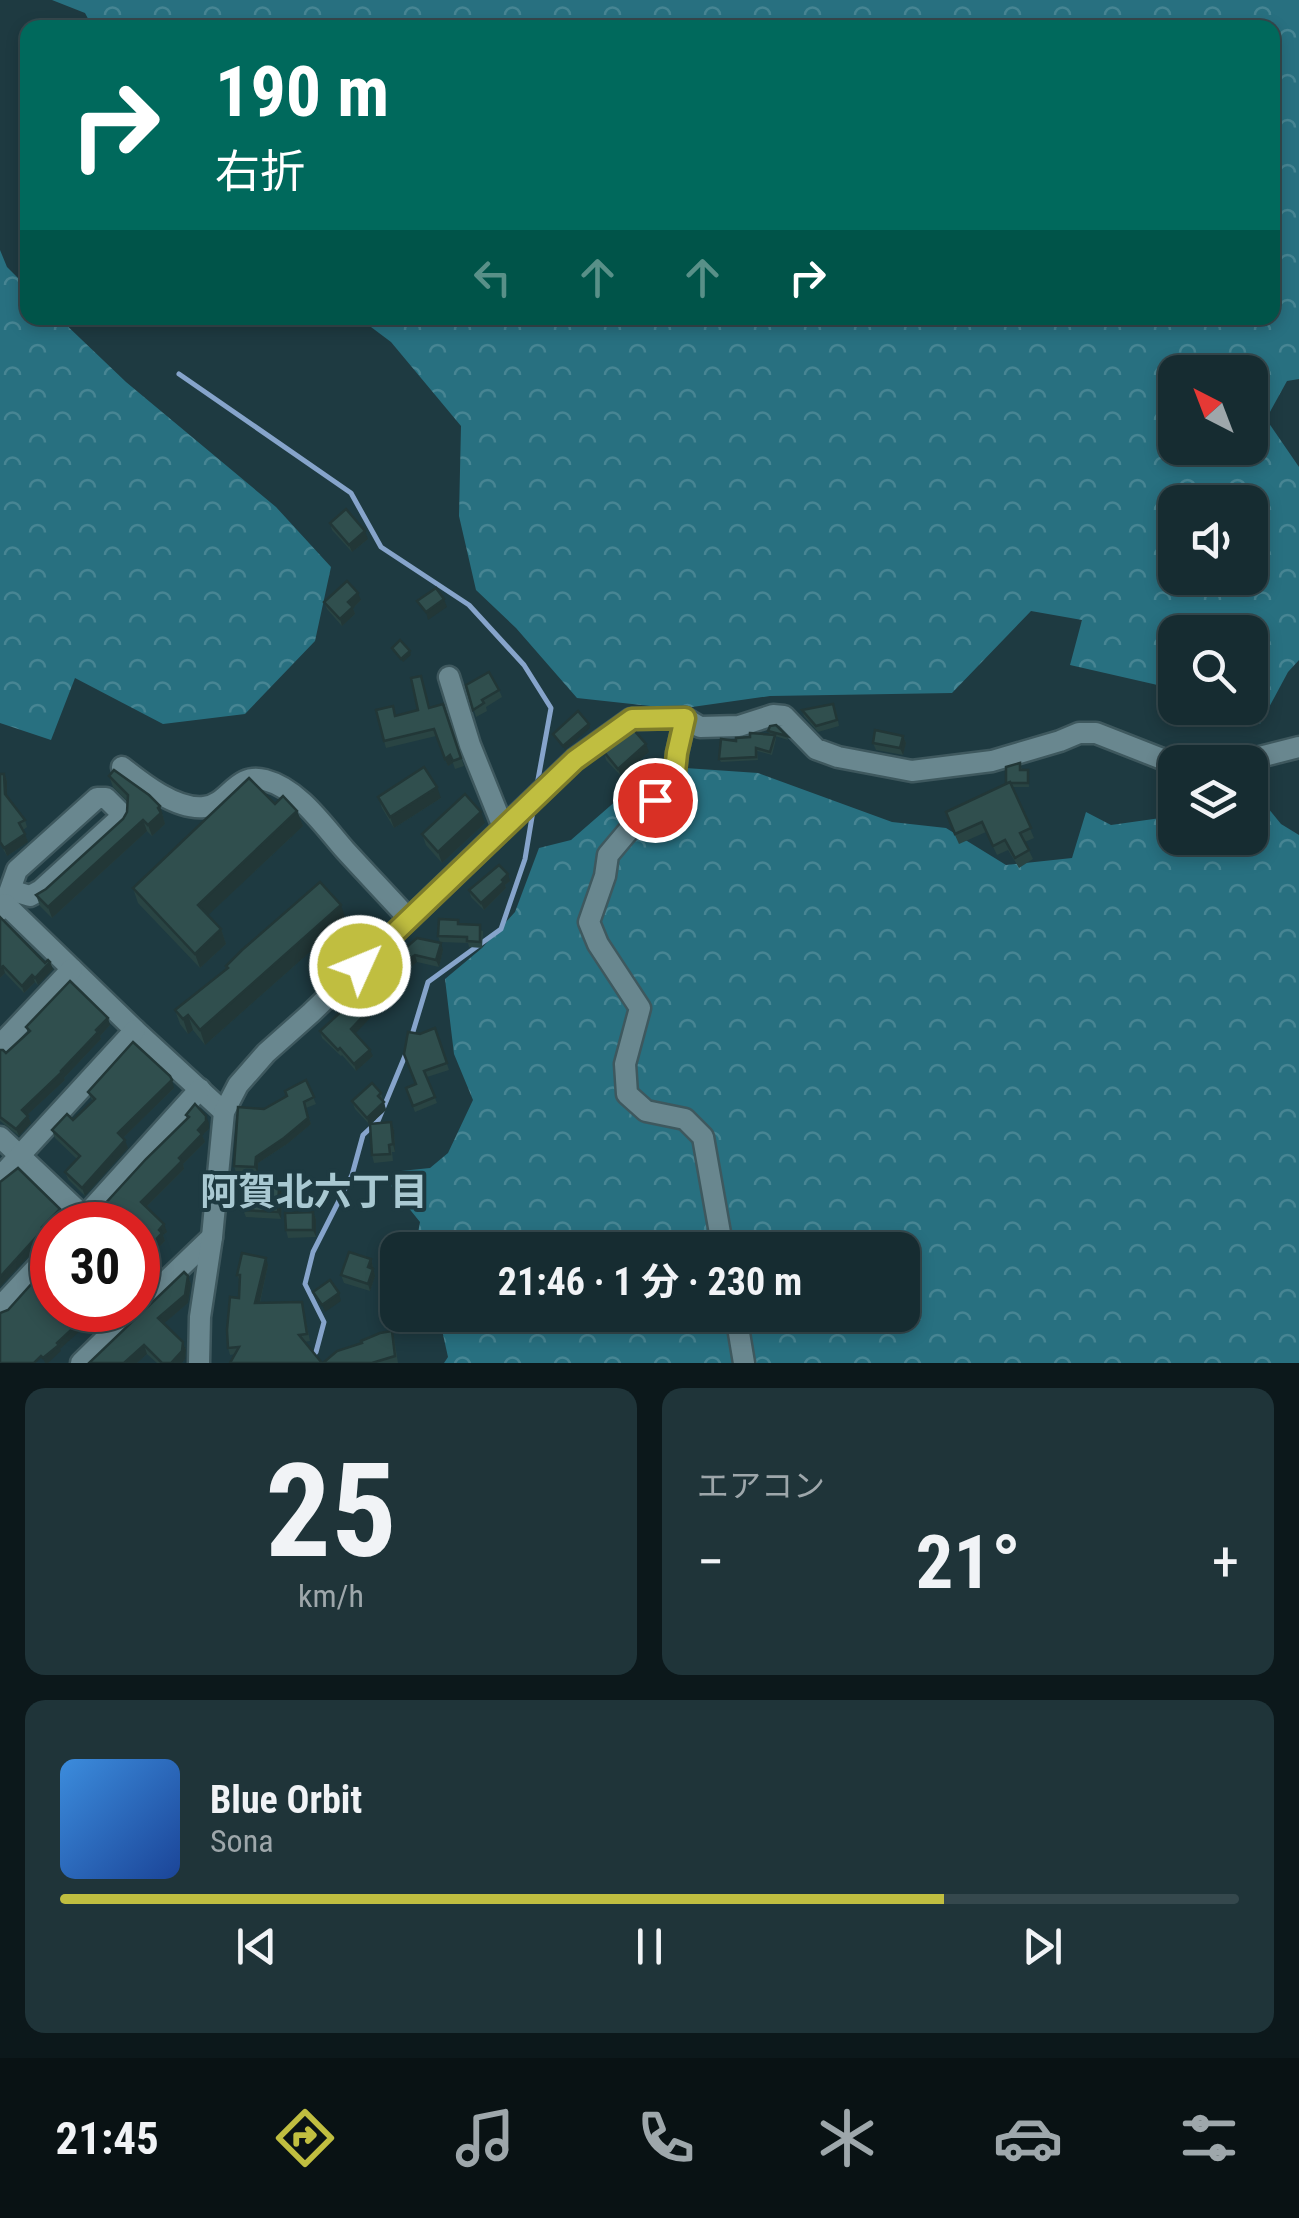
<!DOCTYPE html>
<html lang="ja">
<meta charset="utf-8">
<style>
body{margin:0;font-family:"Roboto Condensed","Noto Sans JP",sans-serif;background:#1f3439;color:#f1f3f6;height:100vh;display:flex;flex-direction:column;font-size:38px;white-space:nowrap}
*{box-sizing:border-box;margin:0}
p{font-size:32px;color:#9ea7ab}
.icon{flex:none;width:55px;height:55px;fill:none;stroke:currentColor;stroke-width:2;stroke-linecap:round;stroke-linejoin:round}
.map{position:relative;height:1363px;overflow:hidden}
.drawer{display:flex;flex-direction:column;gap:25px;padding:25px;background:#0c181b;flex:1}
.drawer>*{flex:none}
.guide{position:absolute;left:20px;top:20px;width:1260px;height:305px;border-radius:20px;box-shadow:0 5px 15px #0003,0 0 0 2px #35484d;background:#00695c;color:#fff;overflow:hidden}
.needle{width:65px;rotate:318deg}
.tools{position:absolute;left:1158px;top:355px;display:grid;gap:20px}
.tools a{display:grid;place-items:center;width:110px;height:110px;border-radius:20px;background:#162c31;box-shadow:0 5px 15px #0003,0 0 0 2px #35484d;font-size:50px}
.speed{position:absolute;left:30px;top:1202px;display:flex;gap:20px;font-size:50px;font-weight:700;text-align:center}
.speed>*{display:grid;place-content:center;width:130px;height:130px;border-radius:50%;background:#162c31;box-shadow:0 5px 15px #0003,0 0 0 2px #35484d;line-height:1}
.speed .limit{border:15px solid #d22;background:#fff;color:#111}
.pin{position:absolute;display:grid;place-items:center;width:85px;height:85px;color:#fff;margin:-42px;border:5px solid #fff;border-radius:50%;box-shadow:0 2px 10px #0007}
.me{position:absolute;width:110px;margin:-55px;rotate:46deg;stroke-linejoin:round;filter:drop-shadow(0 0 8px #0008)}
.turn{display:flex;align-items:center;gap:35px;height:210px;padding:0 30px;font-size:45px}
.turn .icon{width:130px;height:130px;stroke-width:2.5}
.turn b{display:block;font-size:70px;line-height:85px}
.lanes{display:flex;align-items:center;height:95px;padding:0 30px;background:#0003;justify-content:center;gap:50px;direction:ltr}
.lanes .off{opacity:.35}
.big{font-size:75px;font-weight:700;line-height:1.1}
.drawer .tile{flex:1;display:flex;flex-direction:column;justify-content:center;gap:15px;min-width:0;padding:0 35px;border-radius:20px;background:#1f3439}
.drawer .dial{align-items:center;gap:0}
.dial b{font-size:130px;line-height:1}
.song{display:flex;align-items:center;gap:30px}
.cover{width:120px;height:120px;border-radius:15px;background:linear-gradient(135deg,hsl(210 70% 55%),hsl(220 70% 35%))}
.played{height:10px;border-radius:5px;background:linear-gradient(90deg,#c0be40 75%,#35484d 75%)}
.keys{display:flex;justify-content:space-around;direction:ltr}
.heat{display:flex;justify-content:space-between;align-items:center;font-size:55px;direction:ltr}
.drawer .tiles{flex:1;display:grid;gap:25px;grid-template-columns:1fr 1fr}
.tile:last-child{grid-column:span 2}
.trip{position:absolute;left:380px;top:1232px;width:540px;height:100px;border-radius:20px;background:#162c31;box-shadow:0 5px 15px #0003,0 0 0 2px #35484d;font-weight:700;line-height:100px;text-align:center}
.menu{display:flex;height:160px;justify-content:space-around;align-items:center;background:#091214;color:#9ea7ab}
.menu .icon{width:70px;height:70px}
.menu .active{color:#c0be40}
.menu b{font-size:45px;color:#f1f3f6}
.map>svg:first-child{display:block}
</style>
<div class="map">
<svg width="1299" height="1363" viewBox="0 0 1299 1363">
<defs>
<pattern id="forest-crowns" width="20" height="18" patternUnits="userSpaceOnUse" patternTransform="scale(2.5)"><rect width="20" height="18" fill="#287080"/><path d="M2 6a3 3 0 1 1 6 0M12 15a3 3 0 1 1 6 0" fill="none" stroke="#478593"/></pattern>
</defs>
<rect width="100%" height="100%" fill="#1e3a41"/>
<g fill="url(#forest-crowns)" fill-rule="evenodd">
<path d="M52 0H1299V379L1287 381 1266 419 1299 467V660L1288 672 1260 724 1244 708H1250V632H1175V689L1070 665 1082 620 1031 611 952 693 770 696 678 709 577 698 516 628 476 590 459 516 461 426 391 342 359 318H1272V28H93L85 13ZM1175 372H1250V448H1175ZM1175 502H1250V578H1175Z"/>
<polygon points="0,250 7,267 27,287 28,318 59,318 126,382 276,507 331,567 315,641 245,714 163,724 75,678 51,740 0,723"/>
<polygon points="656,766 758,773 892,822 946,828 1006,865 1072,858 1086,812 1111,825 1175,816 1175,838 1250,838 1250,786 1281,824 1299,835 1299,1363 444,1363 448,1357 442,1330 430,1315 902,1315 902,1250 407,1250 416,1244 420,1222 391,1186 401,1171 430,1168 448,1153 473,1100 454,1054 445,979 482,948 515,912 539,848 571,840"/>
</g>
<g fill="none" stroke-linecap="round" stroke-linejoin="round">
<g stroke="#86a4cb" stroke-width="5">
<polyline points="179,374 351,493 381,547 469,605 524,665 551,708 537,785"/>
<polyline points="412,1035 428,982 501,929 525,859 533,811"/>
<polyline points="306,1363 316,1352 324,1322 305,1284 313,1252 352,1175 363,1135 378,1121 407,1051"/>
</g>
<defs>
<g id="minor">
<polyline points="449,677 470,745 503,827"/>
<polyline points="685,718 677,753 674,781 655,799 608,855 605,876 589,922 598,944 640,1008 625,1064 627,1094 646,1111 685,1119 703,1137 723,1250"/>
<polyline points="1240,762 1299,747"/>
<path d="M122 767C142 783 176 810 204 807 230 804 235 772 265 780 299 789 323 825 345 850 366 873 387 895 408 918"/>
<polyline points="5,904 17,870 97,798 106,798 119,811 118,820 41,890 30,896 10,890"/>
<polyline points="0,910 5,904 135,1030 224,1112"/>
<polyline points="0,1045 72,969"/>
<polyline points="0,1137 93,1225"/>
<polyline points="0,1177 135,1030"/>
<polyline points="77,1225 200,1089"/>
<polyline points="138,1266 159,1287"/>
<polyline points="0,1307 52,1251"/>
<polyline points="138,1308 212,1237"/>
<polyline points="736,1315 744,1363"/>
<polyline points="81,1363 135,1310"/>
<polyline points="199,1363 200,1317 212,1237 224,1112 238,1085 266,1053 311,1013 575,759 631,719 685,718 700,727 739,726 773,715 784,716 816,749 838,757 912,771 992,761 1060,741 1079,733 1096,733 1175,764"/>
</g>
</defs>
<use href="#minor" stroke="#3e585e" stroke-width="25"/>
<use href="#minor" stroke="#69878f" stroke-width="20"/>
</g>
<g fill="#294443">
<polygon points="330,523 368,539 352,552 332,530"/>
<polygon points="361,600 353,608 355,614 342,626 327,609 324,602"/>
<polygon points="421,676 430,708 443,704 464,766 455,769 453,763 448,766 436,736 386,748 384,741 396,716 418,710"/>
<polygon points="466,685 499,690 502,697 486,707 487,711 476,717"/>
<polygon points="802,710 836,710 839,726 818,732 804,716"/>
<polygon points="768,731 787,736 788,740 775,736 776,739 772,755 757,751 758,760 721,762 719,759 736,741 770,735"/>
<polygon points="622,735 649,752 621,776 606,760 604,752 608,748 607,744"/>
<polygon points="903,736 906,743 903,755 876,750 873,743"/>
<polygon points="1020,763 1022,770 1028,770 1029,787 1012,787 1034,838 1025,842 1033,859 1019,868 1008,850 997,855 986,832 959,844 949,822 1007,784"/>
<polygon points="0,774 4,774 7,781 7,798 25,820 27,827 23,830 28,842 7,856 0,844"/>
<polygon points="109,776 160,806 165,824 152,836 147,831 52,918 40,906 36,895 46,889 123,819 127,812 127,801 113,787"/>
<polygon points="378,797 441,798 394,828 382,808"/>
<polygon points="297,811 303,826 208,915 221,929 226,944 200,968 138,903 133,888"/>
<polygon points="485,823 442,863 426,845 422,834"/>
<polygon points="510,881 505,885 506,888 484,910 471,897 469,890"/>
<polygon points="0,917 53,969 38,985 35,982 24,993 5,973 0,978"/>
<polygon points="346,920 205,1045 193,1030 188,1034 180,1024 175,1010"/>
<polygon points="459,924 483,931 482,948 469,947 468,943 440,942 438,936"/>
<polygon points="443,950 439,967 417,962 412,966 404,958 402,951"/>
<polygon points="370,1018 355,1033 373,1056 356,1071 342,1055 341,1056 322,1038 320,1031"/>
<polygon points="110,1025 100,1036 101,1039 64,1078 65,1080 27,1115 31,1123 19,1136 0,1121 0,1050 6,1053 28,1033 26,1027"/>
<polygon points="435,1028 449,1070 427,1077 437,1103 415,1112 406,1088 416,1084 420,1034"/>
<polygon points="306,1080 316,1104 306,1108 311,1124 287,1144 258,1163 258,1174 236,1173 234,1166 264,1109 287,1096"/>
<polygon points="174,1088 123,1138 128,1148 85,1196 68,1179 65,1172 77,1159 55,1138 52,1130 73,1120 93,1102 88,1092"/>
<polygon points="381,1093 386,1110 371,1124 391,1122 394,1130 395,1152 392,1152 393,1161 374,1163 372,1155 370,1125 355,1109 352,1101"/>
<polygon points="186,1115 209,1123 209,1129 202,1135 205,1142 183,1164 184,1169 146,1207 167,1232 163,1235 165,1241 149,1257 142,1253 138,1253 138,1225 107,1225 104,1218 107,1215 103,1206 187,1119"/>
<polygon points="0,1182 63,1216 52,1225 47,1233 49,1238 42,1242 0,1287"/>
<polygon points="279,1186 282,1194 281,1219 246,1217 243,1210"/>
<polygon points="313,1212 316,1219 316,1237 288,1238 286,1230"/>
<polygon points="371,1259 375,1276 370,1291 344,1283 341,1275"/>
<polygon points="268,1265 260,1303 302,1302 310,1341 230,1355 228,1348 239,1298 240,1281 237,1275"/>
<polygon points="188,1276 191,1284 188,1303 164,1323 183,1342 186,1350 185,1359 182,1363 157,1363 147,1354 137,1363 89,1363"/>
<polygon points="394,1338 398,1363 323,1363"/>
</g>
<g fill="#223737">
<polygon points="365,531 368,539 352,552 349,545"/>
<polygon points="358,593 361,600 353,608 355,614 342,626 340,619 348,602"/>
<polygon points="444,599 447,607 428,620 426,612"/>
<polygon points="410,651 411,655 403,662 401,659"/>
<polygon points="589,724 590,728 565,750 563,746"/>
<polygon points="903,736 906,743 903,755 900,748"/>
<polygon points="646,744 649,752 621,776 618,769"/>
<polygon points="450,755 453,763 448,766 445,759"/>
<polygon points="4,774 7,781 7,802 5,794"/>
<polygon points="437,787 441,798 394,828 390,817"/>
<polygon points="160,806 165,824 152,836 148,825"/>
<polygon points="297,811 303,826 203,920 198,905"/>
<polygon points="481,812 485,823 442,863 438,852"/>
<polygon points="143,820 147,831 52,918 48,907"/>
<polygon points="25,834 28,842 7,856 4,848"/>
<polygon points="508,874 510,881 505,885 506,888 484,910 481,903"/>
<polygon points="341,905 346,920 205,1045 200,1030"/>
<polygon points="221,929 226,944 200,968 195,954"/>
<polygon points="441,943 443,950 439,967 436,960"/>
<polygon points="415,955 417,962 412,966 409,959"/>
<polygon points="50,962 53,969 38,985 35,978"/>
<polygon points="3,966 5,973 0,978 0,968"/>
<polygon points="32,975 35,982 24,993 22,986"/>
<polygon points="368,1011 370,1018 354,1035 351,1029"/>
<polygon points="188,1015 193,1030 188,1034 183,1019"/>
<polygon points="108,1018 110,1025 100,1036 101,1039 64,1078 65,1080 25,1117 22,1110"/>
<polygon points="370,1050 373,1056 356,1071 354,1064"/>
<polygon points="172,1080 174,1088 121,1140 118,1133"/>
<polygon points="304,1102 311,1124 287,1144 258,1163 258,1174 255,1167 256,1157"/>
<polygon points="384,1102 386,1110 369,1125 367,1118"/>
<polygon points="28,1116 31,1123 19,1136 16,1129"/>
<polygon points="206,1116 209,1123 209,1129 202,1135 205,1142 183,1164 184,1169 144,1209 141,1202 179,1158"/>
<polygon points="391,1122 394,1130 395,1152 393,1144"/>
<polygon points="125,1140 128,1148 85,1196 82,1188"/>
<polygon points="279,1186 282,1194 281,1219 278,1212"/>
<polygon points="60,1209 63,1216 52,1225 47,1233 42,1227"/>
<polygon points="313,1212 316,1219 316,1237 313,1230"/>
<polygon points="164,1224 167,1232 163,1235 165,1241 149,1257 146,1250"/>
<polygon points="39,1234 42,1242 0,1287 0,1277"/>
<polygon points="266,1258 268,1265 258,1310 255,1303"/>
<polygon points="371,1259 375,1276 370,1291 368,1284 368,1267"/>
<polygon points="188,1276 191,1284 188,1303 161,1326 158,1318"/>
<polygon points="339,1293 341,1301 325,1312 322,1305"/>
<polygon points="102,1310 108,1310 109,1313 94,1326 91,1319"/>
<polygon points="87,1315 90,1322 60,1349 61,1351 48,1363 45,1363 43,1358 57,1343"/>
<polygon points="183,1342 186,1350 185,1359 182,1363 171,1363"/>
<polygon points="144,1345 147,1354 137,1363 124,1363"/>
</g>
<g fill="#304f4e" stroke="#223737" stroke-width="2.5">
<polygon points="346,509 365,531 349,545 330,523"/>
<polygon points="347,581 358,593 348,602 353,607 340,619 324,602"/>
<polygon points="436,588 444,599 426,612 417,601"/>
<polygon points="400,640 410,651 401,659 392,648"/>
<polygon points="489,672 499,690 482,700 484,703 473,710 466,685"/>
<polygon points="421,676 429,708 443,704 461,758 453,761 450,755 445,759 434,729 384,741 376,710 393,706 395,716 418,710 411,678"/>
<polygon points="833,704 837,720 816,726 802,710"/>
<polygon points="578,711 589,724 563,746 553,734"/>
<polygon points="776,725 787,736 768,731 770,726"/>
<polygon points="632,728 646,744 618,769 604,752 610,747 607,744 621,734 622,735"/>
<polygon points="875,730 903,736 900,748 873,743"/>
<polygon points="750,733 775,735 770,752 756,748 756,757 719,759 721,739 736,741 736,738 750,737"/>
<polygon points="1020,763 1020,770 1028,770 1028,783 1006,783 1006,767"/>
<polygon points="424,767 437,787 390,817 378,797"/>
<polygon points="114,770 149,795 160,806 158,808 161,813 148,825 143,820 48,907 36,895 46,889 123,819 127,812 128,795 109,776"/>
<polygon points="0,774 4,774 5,794 25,820 19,823 25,834 4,848 0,842"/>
<polygon points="249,778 275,804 283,796 297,811 198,905 221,929 195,954 133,888"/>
<polygon points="1010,782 1031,828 1020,833 1029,850 1015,858 1005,840 993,846 982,822 955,834 946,812"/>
<polygon points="465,794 481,812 438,852 422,834"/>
<polygon points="499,865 508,874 502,880 504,882 481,903 469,890"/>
<polygon points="320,882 341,905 200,1030 188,1015 183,1019 175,1010 228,968 226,966 242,950"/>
<polygon points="0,917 45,963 48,960 50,962 35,978 32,975 22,986 3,966 0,968"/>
<polygon points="439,919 458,920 458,924 480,925 480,942 467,941 467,937 438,936"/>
<polygon points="417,938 441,943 436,960 415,955 409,959 402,951"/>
<polygon points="70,981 108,1018 96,1030 98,1032 61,1071 62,1072 22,1110 28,1116 16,1129 0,1117 0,1050 3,1050 6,1053 30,1031 26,1027"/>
<polygon points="355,999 368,1011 351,1029 370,1050 354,1064 340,1048 338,1050 320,1031"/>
<polygon points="435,1028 447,1063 424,1071 435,1097 413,1106 406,1088 416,1084 404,1054 408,1032 420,1034"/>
<polygon points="133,1042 170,1076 172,1080 118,1133 125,1140 82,1188 65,1172 80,1156 52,1130 67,1114 73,1120 95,1099 88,1092"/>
<polygon points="306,1080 314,1097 304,1102 308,1118 284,1138 256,1157 255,1167 234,1166 238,1107 264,1109 287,1096 285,1091"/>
<polygon points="372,1083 381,1093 378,1096 384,1102 367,1118 352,1101"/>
<polygon points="195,1104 206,1116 206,1121 198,1130 202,1134 179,1158 182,1161 141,1202 164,1224 159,1230 162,1233 146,1250 138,1246 138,1225 112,1225 104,1218 110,1213 103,1206 146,1159 189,1117 186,1115"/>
<polygon points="391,1122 393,1144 389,1145 390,1154 372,1155 370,1124"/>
<polygon points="18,1168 60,1209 42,1227 46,1230 39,1234 0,1277 0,1182"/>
<polygon points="245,1185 279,1186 278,1212 243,1210"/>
<polygon points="313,1212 313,1230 286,1230 285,1213"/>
<polygon points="349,1252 371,1259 368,1267 373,1269 368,1284 341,1275"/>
<polygon points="242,1253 266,1258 255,1303 302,1302 307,1334 299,1335 322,1363 230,1363 239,1347 228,1348 227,1330 230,1297 239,1298 240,1275 237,1275"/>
<polygon points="52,1261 52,1281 50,1283 52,1286 52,1310 102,1310 91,1319 87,1315 57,1343 59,1345 43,1358 41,1356 34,1363 0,1363 0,1313 8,1310"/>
<polygon points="184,1272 188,1276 185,1295 158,1318 183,1342 182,1351 171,1363 162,1363 144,1345 124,1363 89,1363"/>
<polygon points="330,1280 339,1293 322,1305 313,1292"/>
<polygon points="392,1331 395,1356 372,1363 323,1363 337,1351 362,1343 361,1341 380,1333"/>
</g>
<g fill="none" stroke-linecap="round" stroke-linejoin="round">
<defs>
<polyline id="route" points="360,966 575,760 632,719 685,718 677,753 674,781 655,800"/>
</defs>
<use href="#route" stroke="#7d7c2a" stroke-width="25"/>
<use href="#route" stroke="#c0be40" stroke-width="18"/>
</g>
<g text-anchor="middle" stroke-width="8" stroke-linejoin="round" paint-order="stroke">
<g font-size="38" font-weight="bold" fill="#a9c9d2" stroke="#1e3a41">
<text x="314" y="1205">阿賀北六丁目</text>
</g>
</g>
</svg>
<div class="tools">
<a><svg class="needle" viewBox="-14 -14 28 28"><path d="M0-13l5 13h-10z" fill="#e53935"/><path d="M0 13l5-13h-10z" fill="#9ea7ab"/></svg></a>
<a><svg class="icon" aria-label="sound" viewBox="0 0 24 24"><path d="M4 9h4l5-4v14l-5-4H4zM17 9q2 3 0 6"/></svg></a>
<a><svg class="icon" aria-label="search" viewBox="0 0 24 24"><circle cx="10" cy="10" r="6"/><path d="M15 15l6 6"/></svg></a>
<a><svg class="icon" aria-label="layers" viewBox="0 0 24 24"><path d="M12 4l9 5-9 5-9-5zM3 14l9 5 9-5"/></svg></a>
</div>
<div class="speed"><div class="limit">30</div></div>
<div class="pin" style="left:655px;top:800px;background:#d93025"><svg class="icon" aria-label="arrive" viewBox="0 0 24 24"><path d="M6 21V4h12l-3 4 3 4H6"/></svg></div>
<svg class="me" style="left:360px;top:966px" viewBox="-20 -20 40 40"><circle r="17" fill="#c0be40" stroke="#fff" stroke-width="3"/><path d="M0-11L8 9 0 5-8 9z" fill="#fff"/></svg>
<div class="trip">21:46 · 1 分 · 230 m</div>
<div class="guide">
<div class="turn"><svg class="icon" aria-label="right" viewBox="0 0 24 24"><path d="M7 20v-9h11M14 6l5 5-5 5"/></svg><div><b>190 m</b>右折</div></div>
<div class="lanes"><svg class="icon off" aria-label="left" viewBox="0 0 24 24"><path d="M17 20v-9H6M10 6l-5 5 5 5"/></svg><svg class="icon off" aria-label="ahead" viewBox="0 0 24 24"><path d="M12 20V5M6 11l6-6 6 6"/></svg><svg class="icon off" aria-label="ahead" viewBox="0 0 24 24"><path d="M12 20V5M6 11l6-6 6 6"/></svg><svg class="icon" aria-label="right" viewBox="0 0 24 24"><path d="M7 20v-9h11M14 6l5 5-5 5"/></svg></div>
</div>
</div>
<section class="drawer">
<div class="tiles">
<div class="tile dial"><b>25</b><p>km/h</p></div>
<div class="tile"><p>エアコン</p>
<div class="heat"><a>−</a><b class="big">21°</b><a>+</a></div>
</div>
<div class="tile">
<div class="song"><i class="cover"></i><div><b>Blue Orbit</b><p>Sona</p></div></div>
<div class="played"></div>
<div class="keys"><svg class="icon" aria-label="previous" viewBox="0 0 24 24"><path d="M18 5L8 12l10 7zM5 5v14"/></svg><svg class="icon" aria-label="pause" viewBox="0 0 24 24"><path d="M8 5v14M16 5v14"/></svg><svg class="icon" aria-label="next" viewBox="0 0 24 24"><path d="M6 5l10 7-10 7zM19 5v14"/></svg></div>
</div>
</div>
</section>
<nav class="menu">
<b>21:45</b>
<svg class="icon active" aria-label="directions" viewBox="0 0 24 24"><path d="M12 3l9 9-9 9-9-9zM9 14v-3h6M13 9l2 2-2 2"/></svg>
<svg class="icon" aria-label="music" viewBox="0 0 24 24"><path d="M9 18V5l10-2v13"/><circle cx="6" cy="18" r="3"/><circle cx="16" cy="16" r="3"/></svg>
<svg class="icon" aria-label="phone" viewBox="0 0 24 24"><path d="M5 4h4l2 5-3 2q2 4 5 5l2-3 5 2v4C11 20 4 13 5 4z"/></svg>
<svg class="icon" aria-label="climate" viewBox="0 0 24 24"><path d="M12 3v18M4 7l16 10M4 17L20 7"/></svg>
<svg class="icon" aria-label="car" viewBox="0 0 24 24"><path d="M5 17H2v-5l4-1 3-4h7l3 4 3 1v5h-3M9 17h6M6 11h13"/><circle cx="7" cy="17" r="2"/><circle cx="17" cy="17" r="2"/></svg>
<svg class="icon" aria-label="filters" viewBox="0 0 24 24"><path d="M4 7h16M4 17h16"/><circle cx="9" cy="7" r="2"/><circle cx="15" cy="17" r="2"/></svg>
</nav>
